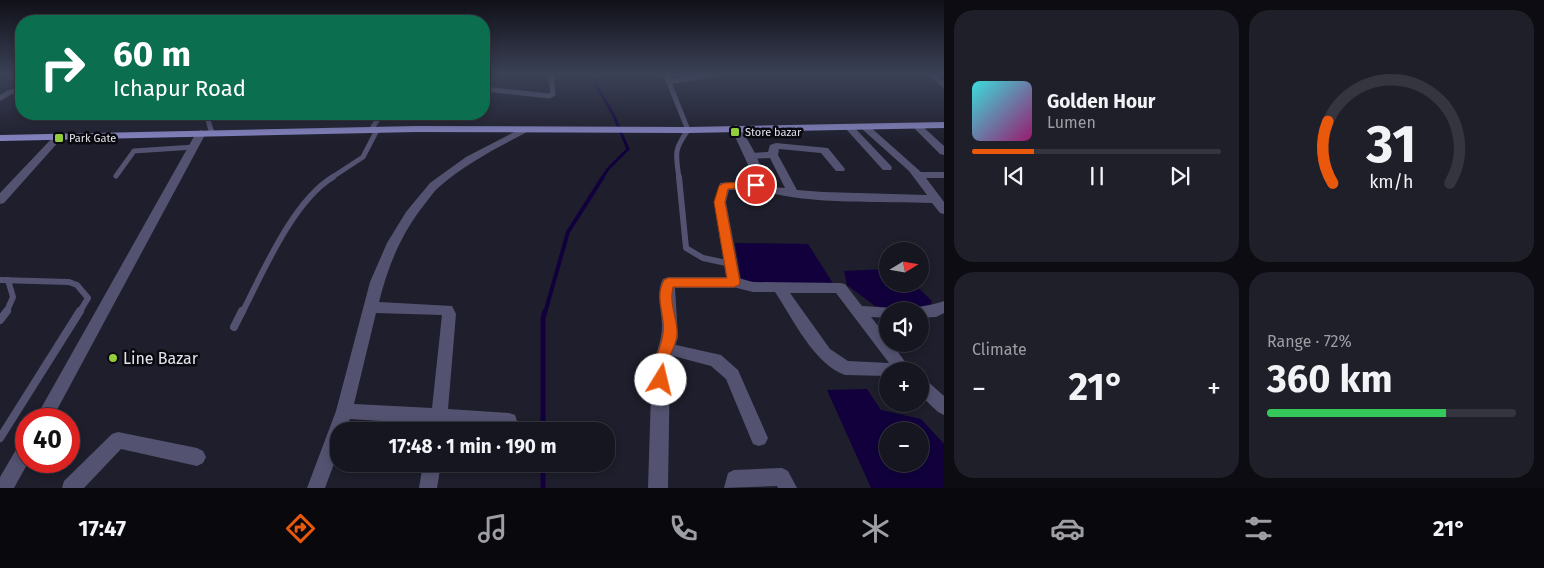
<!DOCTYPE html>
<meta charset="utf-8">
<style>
body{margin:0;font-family:"Fira Sans",sans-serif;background:#1f1f2a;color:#f1f3f6;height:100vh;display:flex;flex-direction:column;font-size:19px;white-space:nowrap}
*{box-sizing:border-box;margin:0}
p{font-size:16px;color:#9e9fa5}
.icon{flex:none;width:28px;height:28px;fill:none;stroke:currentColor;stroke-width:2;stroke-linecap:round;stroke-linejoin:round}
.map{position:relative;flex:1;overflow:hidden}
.panel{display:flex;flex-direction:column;gap:10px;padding:10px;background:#0c0c12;width:600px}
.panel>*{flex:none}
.hud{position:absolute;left:15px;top:15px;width:475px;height:105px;border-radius:20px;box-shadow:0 2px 8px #0003,0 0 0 1px #35353f;background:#0b6e4f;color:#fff;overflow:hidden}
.needle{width:32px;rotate:79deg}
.tools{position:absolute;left:879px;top:242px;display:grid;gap:10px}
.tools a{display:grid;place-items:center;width:50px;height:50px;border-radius:50%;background:#161621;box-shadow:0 2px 8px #0003,0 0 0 1px #35353f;font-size:25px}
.speed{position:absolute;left:15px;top:408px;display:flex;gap:10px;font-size:25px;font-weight:700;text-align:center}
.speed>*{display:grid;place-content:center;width:65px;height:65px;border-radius:50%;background:#161621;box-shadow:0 2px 8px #0003,0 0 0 1px #35353f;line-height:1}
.speed .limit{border:8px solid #d22;background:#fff;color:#111}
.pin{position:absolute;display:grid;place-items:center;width:42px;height:42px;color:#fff;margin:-21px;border:2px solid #fff;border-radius:50%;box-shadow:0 1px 5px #0007}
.me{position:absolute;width:55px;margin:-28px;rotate:9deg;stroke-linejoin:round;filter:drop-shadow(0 0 4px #0008)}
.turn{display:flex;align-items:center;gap:18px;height:105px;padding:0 15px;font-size:22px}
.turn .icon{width:65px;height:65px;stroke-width:2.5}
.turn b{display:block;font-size:35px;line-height:42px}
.big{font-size:38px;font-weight:700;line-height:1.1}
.panel .widget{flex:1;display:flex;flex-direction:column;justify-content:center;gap:8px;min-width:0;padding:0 18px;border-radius:20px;background:#1f1f2a}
.panel .dial{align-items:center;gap:0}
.dial svg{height:130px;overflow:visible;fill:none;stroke:#35353f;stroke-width:7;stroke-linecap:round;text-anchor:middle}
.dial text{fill:#f1f3f6;stroke:none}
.song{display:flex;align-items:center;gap:15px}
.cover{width:60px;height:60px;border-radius:8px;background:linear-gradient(135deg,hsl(180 70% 55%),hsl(320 70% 35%))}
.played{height:5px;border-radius:2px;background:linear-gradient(90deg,#ea580c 25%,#35353f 25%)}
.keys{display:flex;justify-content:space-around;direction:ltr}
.heat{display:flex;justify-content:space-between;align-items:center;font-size:28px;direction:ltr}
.charge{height:8px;border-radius:4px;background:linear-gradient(90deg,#34c759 72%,#35353f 0)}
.panel .tiles{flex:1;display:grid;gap:10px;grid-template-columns:repeat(2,1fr)}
.trip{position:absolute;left:330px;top:422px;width:285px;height:50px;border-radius:20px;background:#161621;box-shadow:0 2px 8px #0003,0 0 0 1px #35353f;font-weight:700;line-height:50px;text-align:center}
.tabs{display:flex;height:80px;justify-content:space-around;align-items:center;background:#09090d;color:#9e9fa5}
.tabs .icon{width:35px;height:35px}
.tabs .selected{color:#ea580c}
.tabs b{font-size:22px;color:#f1f3f6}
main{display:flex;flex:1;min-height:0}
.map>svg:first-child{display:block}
</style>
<main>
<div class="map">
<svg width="944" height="488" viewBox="0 0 944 488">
<rect width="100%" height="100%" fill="#1e1e2c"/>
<g fill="#11003c" fill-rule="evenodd">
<polygon points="735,243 808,244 834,285 753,283 741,278"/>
<polygon points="887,269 888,284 914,284 932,301 930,306 903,310 875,306 847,285 844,271"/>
<path d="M867 389 881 410 921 419 944 444V488H871L827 390ZM888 431H920V464H888Z"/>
</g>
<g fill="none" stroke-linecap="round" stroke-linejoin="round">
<polyline stroke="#11003c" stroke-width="3" points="596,75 596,85 613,114 628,149 608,169 602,178"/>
<polyline stroke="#11003c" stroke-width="4" points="545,313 568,232 603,177"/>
<g stroke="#11003c" stroke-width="5">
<polyline points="543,431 543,318 545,311"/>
<polyline points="543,464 543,488"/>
</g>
<g stroke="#535371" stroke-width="5">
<path d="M666 75 688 130C673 151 676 154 679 178"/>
<polyline points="669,82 710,75"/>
<polyline points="484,89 549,96 553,94 551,75"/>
<polyline points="0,98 10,92 21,90"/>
<polyline points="206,114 212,133"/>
<polyline points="371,130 381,114"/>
<polyline points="116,176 134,151 194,147"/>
<polyline points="331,178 363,157 377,130"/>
</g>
<g stroke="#535371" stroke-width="6">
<polyline points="679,177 686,248 703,258 731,264"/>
<polyline points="0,280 69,282 77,285 88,298 79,313"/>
<polyline points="6,313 13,297 8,280"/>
<path d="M242 313C263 272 293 201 333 177"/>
</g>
<g stroke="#535371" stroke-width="8">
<polyline points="0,320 7,311"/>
<polyline points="234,327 242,311"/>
<polyline points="0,438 80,311"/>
</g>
<g fill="#535371" fill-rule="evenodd">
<polygon points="928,75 937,75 944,81 944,88"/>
<polygon points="917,123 920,124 944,146 944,155 940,154 914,128 914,124"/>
<polygon points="849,124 852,125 891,166 892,168 891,170 883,170 846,129 844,127"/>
<path d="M865 124 868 125 921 172H944V178H926L944 202V214L940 213 932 203C881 201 799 206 752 187L750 185 756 182 771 187 785 188 770 158 750 159 745 156 750 153 768 152 770 145 776 143 828 148 845 169 844 171H836L821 153 779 149 778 155 797 190 823 192 927 195 909 171 862 129 860 127Z"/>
<path d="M524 127 527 128V132C497 148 465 164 439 187 433 192 429 199 424 205 401 234 388 266 379 302L452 306 456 314 448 409 509 413 515 415 517 421 515 427 509 429 447 425 446 431H430V424L350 419 345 431H339V450L325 488H307L336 411 370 282 387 243 406 212 430 183 466 157ZM376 313 442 315 432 408 354 404Z"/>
<polygon points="201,130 206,133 52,419 35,419 196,133"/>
<polygon points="58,134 61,135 61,139 4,203 0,204 0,193 55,135"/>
<path d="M734 277 753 282 840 283 845 284 862 306 893 308 895 311H888V318L871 317 888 338V344H892L912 371H888V376L845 375C814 364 793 319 775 292H753L729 286 727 282 729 278ZM790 293H836L889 363 848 361 830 349Z"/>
<path d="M944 301V313L936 317 920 318V311H913L915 308C925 305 934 305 944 301Z"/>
<polygon points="667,343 721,355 738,370 768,438 765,444 759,446 753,444 726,379 711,366 662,353 659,349 662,345"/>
<polygon points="920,378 926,380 944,396 944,415 938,412 920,395"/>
<polygon points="118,432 197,448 203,451 206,457 203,463 197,466 121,449 84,488 62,488 64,481 112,434"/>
<polygon points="26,440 26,461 29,461 14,488 0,488 0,477 20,443"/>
<polygon points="423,464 441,464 437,488 419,488"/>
<polygon points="782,468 788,471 797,488 778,488 777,486 724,488 728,473 734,470"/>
</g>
<path fill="#535371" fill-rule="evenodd" d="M736 125 741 128C749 144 769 170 760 188L729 190 726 202 741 282 739 286 734 288H675L678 337 670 363 668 488H648L652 363C658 351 662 339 662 325 662 310 655 294 663 279L668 277H726L714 202 720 183 750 181V169L731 128Z"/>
<polygon fill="#8785c3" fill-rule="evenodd" points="944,122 944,128 688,133 416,132 0,141 0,135 416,126 688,127"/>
</g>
<linearGradient id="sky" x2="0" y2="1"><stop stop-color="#101018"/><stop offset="0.52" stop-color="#3b4156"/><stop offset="1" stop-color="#3b4156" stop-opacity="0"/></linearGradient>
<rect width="944" height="143" fill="url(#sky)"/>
<path fill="#ea580c" stroke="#983908" d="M756 182 761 185 759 187 728 189 725 202 740 282 739 285 734 287H673C669 302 676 316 677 330 678 343 669 353 668 365 667 372 669 378 666 384L661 386 656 384C648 368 661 351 663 334 666 315 654 299 664 280L668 278H727L714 202 719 186 724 183Z"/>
<g fill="#93cc3d" stroke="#09090f" stroke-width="2">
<rect x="730" y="127" width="10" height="10" rx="2.5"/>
<rect x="54" y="133" width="10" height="10" rx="2.5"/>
<circle cx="113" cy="358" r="5"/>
</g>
<g text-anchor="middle" stroke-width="5" stroke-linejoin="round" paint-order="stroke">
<g font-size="11" fill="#e4e4ee" stroke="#09090f" text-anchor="start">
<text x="745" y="136">Store bazar</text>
<text x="69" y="142">Park Gate</text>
</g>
<g font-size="16" fill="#e4e4ee" stroke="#09090f" text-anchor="start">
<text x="123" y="364">Line Bazar</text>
</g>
</g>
</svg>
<div class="tools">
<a><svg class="needle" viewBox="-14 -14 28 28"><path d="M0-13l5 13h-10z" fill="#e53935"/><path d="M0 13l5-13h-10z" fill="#9e9fa5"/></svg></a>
<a><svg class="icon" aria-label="sound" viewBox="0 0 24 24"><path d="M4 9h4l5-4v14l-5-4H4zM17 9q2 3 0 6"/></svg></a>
<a>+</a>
<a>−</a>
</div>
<div class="speed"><div class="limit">40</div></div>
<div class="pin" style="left:756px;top:185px;background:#d93025"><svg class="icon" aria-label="arrive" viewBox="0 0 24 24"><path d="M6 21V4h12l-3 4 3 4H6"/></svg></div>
<svg class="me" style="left:661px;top:380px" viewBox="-20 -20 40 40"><circle r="19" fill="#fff"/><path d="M0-13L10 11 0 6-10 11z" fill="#ea580c"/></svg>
<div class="trip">17:48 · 1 min · 190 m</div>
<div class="hud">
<div class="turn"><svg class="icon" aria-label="right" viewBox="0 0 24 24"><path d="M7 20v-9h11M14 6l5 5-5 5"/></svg><div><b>60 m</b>Ichapur Road</div></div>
</div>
</div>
<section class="panel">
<div class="tiles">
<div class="widget">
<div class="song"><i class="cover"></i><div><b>Golden Hour</b><p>Lumen</p></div></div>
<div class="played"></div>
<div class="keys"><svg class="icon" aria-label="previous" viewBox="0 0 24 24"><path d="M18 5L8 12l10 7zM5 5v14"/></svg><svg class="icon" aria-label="pause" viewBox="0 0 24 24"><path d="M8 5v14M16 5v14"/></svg><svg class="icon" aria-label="next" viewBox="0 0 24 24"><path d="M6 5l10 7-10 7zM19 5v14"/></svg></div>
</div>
<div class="widget dial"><svg viewBox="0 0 100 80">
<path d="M14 69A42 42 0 1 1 86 69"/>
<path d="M14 69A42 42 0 0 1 11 31" stroke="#ea580c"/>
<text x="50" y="56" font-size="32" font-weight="700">31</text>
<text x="50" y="72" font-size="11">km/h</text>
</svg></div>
<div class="widget"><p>Climate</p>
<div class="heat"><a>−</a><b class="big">21°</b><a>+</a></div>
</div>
<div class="widget"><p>Range · 72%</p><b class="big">360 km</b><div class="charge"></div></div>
</div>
</section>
</main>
<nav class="tabs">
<b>17:47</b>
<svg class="icon selected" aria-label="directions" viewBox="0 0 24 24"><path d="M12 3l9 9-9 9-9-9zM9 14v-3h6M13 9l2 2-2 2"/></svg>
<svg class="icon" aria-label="music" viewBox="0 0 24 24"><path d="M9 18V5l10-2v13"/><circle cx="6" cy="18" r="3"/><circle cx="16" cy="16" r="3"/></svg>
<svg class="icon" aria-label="phone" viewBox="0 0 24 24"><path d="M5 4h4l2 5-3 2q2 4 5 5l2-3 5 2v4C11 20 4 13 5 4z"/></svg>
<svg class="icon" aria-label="climate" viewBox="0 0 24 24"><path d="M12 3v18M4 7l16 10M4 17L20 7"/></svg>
<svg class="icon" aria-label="car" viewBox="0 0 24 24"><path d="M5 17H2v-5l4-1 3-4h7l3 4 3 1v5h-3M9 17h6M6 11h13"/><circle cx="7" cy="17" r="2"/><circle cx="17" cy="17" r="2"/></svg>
<svg class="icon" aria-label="filters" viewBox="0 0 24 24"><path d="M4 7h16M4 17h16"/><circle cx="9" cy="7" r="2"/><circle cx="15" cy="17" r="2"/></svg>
<b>21°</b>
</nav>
